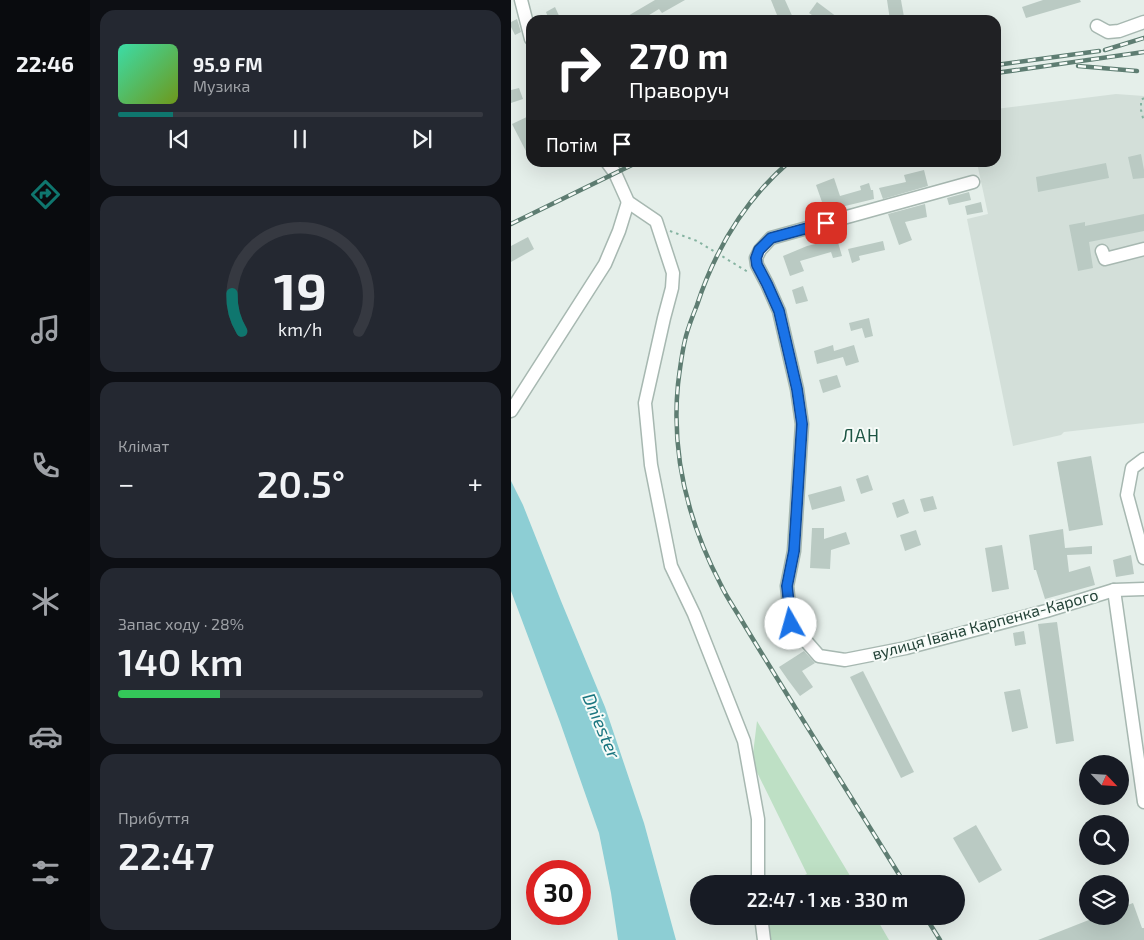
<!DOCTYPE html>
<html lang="uk">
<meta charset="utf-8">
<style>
body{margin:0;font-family:"Exo 2",sans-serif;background:#242831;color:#f1f3f6;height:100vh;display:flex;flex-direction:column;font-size:19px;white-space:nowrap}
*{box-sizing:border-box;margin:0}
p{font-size:16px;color:#9ea1a6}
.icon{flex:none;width:28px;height:28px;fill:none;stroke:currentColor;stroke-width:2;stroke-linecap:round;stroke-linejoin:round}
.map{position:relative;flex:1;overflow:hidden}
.details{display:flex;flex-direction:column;gap:10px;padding:10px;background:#0d0f14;width:421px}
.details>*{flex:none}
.banner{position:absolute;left:15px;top:15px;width:475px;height:152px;border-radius:15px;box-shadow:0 5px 20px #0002;background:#202124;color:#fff;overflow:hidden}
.needle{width:32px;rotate:115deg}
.controls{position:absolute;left:568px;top:755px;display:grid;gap:10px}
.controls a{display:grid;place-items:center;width:50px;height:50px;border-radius:50%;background:#171b24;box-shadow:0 5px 20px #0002;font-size:25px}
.speed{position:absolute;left:15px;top:860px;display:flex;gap:10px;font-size:25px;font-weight:700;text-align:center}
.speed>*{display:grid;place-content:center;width:65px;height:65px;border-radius:50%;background:#171b24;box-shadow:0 5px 20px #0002;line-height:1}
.speed .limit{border:8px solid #d22;background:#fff;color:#111}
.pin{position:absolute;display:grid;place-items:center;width:42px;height:42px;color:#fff;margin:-21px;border-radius:10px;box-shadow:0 2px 8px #0006}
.me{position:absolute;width:55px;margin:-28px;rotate:353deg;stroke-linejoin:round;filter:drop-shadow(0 0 4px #0008)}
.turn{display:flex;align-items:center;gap:18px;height:105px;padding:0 20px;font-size:22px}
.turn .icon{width:65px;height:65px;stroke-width:2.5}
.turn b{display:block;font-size:35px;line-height:42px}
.then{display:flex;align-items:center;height:48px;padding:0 20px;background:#0003;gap:10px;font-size:19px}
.big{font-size:38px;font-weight:600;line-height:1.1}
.details .widget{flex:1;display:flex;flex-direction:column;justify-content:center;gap:8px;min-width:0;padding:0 18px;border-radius:15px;background:#242831}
.details .dial{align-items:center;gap:0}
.dial svg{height:130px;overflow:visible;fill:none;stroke:#363941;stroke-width:7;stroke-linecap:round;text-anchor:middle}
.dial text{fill:#f1f3f6;stroke:none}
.song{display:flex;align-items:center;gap:15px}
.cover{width:60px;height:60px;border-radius:8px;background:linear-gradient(135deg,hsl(160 70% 55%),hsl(80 70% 35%))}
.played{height:5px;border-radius:2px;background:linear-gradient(90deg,#0f766e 15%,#363941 15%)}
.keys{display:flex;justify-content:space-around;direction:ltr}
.heat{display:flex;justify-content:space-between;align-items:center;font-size:28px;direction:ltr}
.charge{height:8px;border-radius:4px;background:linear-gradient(90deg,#34c759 28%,#363941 0)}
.trip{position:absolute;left:179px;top:875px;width:275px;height:50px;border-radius:25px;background:#171b24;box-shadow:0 5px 20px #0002;font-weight:600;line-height:50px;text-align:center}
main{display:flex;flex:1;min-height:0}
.tabs{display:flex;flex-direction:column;width:90px;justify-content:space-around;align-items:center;background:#090b0e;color:#9ea1a6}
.tabs .icon{width:35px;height:35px}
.tabs .on{color:#0f766e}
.tabs b{font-size:22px;color:#f1f3f6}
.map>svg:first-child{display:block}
</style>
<main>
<nav class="tabs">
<b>22:46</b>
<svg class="icon on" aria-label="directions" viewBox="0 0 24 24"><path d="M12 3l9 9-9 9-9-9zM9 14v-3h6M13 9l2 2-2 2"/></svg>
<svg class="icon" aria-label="music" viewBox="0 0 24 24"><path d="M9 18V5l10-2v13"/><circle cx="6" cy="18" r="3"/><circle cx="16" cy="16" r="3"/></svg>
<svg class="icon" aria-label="phone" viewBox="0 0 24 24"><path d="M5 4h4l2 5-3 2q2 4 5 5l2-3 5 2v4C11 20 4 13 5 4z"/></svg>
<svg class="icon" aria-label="climate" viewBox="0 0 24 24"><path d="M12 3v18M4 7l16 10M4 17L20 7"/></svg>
<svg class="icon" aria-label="car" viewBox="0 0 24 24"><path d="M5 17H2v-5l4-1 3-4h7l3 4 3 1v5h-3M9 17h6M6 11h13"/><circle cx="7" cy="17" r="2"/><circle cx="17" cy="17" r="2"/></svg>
<svg class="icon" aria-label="filters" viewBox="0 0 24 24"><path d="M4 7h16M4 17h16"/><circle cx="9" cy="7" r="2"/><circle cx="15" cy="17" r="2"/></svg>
</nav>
<section class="details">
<div class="widget">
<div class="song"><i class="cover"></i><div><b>95.9 FM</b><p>Музика</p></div></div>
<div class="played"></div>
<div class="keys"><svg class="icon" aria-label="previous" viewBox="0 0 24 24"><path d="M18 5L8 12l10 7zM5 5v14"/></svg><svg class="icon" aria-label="pause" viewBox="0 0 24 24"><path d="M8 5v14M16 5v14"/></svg><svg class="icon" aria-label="next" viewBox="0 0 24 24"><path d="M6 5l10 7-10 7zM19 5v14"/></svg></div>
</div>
<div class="widget dial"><svg viewBox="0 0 100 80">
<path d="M14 69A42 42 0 1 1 86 69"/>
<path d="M14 69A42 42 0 0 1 8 46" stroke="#0f766e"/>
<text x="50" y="56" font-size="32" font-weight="700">19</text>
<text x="50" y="72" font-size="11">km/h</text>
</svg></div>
<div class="widget"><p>Клімат</p>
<div class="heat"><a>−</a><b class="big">20.5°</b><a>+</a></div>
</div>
<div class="widget"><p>Запас ходу · 28%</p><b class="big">140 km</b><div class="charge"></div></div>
<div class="widget"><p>Прибуття</p><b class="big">22:47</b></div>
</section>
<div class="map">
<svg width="633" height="940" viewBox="0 0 633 940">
<rect width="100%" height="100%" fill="#e5efea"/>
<polygon fill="#d3dfd9" points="605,94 633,96 633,423 553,432 550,435 502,446 456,219 477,214 466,163 485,162 485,109"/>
<g fill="#bee0c5">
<polygon points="246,721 344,884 274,884 296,874 241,762"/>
<polygon points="255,916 364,916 378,940 258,940"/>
</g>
<polygon fill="#8dced4" points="0,481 12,505 50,601 94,707 133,823 165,940 107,940 100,893 88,833 49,722 0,591"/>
<g fill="#bacac3">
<polygon points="144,0 174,0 151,13 148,9 130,20 110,20"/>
<polygon points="260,0 274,0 283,20 268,20"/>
<polygon points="376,0 390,0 393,17 379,20"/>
<polygon points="532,0 569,0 570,2 515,18 511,7"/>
<polygon points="306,2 330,20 308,20 298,13"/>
<polygon points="44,7 50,20 38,20 35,12"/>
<polygon points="6,19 10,32 4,35 0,27 0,22"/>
<polygon points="8,88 12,99 0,103 0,90"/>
<polygon points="20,115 20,161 1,124"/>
<polygon points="630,154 633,170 633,178 622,179 617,157"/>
<polygon points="595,163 598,178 527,192 525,177"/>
<polygon points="413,170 417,186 372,199 368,188 395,182 393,175"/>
<polygon points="323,178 329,196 350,190 349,186 358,183 360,190 362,190 363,199 330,207 308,215 304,204 311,202 305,185"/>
<polygon points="458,192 460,200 438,205 436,198"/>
<polygon points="470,202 472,212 456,215 454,206"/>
<polygon points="414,204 416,217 394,222 401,240 388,245 377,214"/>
<polygon points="633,214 633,231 578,242 582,268 567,271 558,225 574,222 574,226"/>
<polygon points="17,237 23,249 0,262 0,246"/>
<polygon points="326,239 331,256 322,258 320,252 289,261 293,271 279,276 272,256 296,246"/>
<polygon points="372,241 374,250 348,256 349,260 341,263 337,249"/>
<polygon points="292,286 297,301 285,304 281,290"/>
<polygon points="358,318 362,336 354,338 351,328 340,331 338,323"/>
<polygon points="322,345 323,351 343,345 348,362 335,366 332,357 306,364 303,351"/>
<polygon points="326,375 330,387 312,393 308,380"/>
<polygon points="580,456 592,525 558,531 546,462"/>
<polygon points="357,475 362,490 350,494 345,479"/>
<polygon points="330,486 334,501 301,510 297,495"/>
<polygon points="422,496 426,509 413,512 409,499"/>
<polygon points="393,499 398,513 386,518 381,503"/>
<polygon points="301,528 313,528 313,539 335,532 339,544 320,550 319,569 299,568"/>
<polygon points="552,529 554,548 581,546 581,554 556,555 558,572 579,566 584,585 534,599 525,570 523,570 518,535"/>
<polygon points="405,530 410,545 394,551 389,535"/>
<polygon points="491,545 498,589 481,592 474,548"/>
<polygon points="620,555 623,574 605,577 602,560"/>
<polygon points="546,622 563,741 545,744 527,624"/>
<polygon points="513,631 515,644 504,646 502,633"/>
<polygon points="293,651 304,663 291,671 302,687 289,696 277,680 268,667"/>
<polygon points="352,671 403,772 390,778 339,677"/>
<polygon points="509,689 517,728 501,732 493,692"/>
<polygon points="465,825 491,870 468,883 442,838"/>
<polygon points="622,903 631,928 633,928 633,940 527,940 588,916 609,916 609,908"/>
</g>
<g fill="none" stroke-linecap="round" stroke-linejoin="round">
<defs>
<g id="minor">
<polyline points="10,0 20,39"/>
<polyline points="586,26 597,32 608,31 633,22"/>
<polyline points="96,162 104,173 117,202 145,221 162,273 161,288 153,318 134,403 140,465 160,566 183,614 233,741 247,819 247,884"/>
<polyline points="462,182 260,238 249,250 245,258 246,265 256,284 268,311 286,389 291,424 283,551 276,586 280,624 308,656 334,660 395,648 535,611 603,590 633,589"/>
<polyline points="591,251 594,259 633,249"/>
<polyline points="0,411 94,264 108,231 117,202"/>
<polyline points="633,459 621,468 616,495 633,558"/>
<polyline points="603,590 633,802"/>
<polyline points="250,916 253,940"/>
</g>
</defs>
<use href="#minor" stroke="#a7b8b1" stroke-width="15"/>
<g stroke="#85b3a1" stroke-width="2" stroke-dasharray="2.5 4" stroke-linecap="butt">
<polyline points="633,98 630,100 630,110 633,122"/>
<polyline points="159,231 186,241 237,272"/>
</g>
<use href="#minor" stroke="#fff" stroke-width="12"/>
<defs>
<g id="rail">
<polyline points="594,50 633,38"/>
<polyline points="485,65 588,51"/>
<polyline points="567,66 626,71"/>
<polyline points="485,73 633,52"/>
<path d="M278 162C234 200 204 250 186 305 182 315 178 325 175 336 171 351 169 368 167 384 160 455 177 522 210 585 215 596 222 606 228 616 244 643 261 670 277 696 316 759 355 821 394 884"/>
<polyline points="0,224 127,162"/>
<polyline points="414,916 429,940"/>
</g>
</defs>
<use href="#rail" stroke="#5e7d72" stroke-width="4.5"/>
<use href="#rail" stroke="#f6fbf8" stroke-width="2.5" stroke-dasharray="8" stroke-linecap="butt"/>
</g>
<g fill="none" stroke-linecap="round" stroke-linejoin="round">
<defs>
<polyline id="route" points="280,624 276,586 283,551 291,424 286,389 268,311 256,284 246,265 245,258 248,250 260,238 315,223"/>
</defs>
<use href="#route" stroke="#114b97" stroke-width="12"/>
<use href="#route" stroke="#1a73e8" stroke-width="9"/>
</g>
<g text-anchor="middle" stroke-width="4" stroke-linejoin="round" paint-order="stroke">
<g font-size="16" fill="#234237" stroke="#f6fbf8">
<text transform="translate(474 624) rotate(-15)" y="6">вулиця Івана Карпенка-Карого</text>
</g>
<g font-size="18" letter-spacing="1" fill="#1e5544" stroke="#f6fbf8">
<text x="350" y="442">ЛАН</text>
</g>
<g font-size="18" font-style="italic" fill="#1b7680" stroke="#f6fbf8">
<text transform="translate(90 726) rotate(67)" y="6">Dniester</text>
</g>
</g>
</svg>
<div class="controls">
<a><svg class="needle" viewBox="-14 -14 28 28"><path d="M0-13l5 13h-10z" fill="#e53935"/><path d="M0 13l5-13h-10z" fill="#9ea1a6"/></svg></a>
<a><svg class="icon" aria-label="search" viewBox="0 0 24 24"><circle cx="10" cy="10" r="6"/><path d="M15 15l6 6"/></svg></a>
<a><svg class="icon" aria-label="layers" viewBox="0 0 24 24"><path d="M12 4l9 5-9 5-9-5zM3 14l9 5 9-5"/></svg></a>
</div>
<div class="speed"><div class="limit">30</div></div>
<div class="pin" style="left:315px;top:223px;background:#d93025"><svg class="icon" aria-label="arrive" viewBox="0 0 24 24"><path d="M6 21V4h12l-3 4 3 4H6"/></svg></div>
<svg class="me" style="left:280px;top:624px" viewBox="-20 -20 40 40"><circle r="19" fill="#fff"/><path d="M0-13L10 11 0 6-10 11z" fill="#1a73e8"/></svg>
<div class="trip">22:47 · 1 хв · 330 m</div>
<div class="banner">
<div class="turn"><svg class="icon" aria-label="right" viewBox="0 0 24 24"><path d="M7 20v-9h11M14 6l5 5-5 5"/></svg><div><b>270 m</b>Праворуч</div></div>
<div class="then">Потім<svg class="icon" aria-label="arrive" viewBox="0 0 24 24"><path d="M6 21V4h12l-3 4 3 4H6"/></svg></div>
</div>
</div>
</main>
